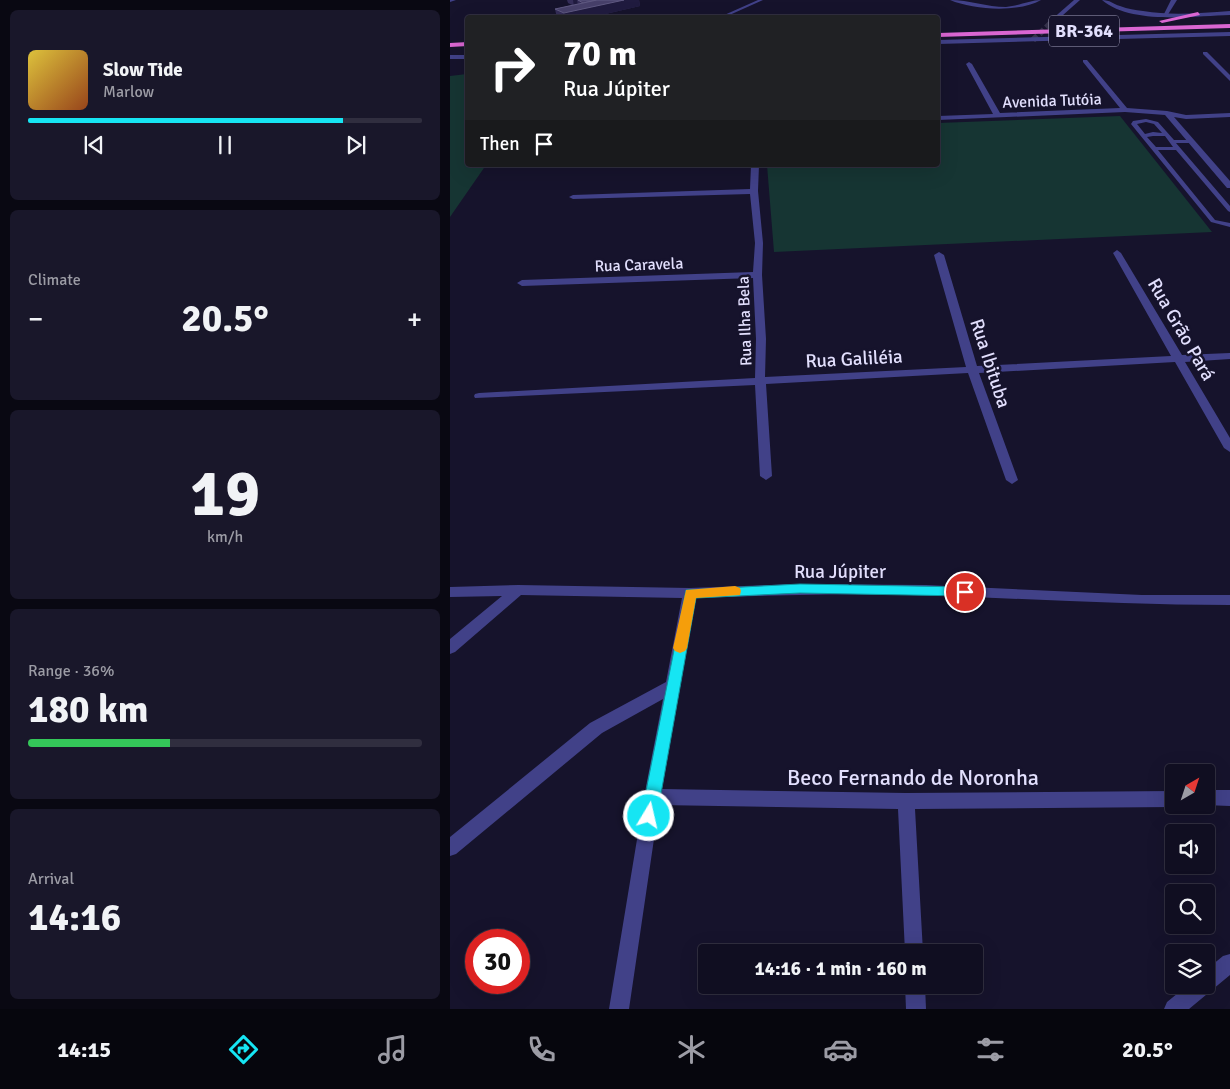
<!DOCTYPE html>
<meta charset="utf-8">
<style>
body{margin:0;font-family:Signika,sans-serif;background:#19172a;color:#f1f3f6;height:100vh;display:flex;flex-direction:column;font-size:19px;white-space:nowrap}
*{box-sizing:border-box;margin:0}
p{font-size:16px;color:#9c9ca5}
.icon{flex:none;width:28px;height:28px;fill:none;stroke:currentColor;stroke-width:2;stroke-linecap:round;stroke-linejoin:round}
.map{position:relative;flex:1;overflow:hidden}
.panel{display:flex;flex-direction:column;gap:10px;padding:10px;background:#090812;width:450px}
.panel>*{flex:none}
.hud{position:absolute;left:15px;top:15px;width:475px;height:152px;border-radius:5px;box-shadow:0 5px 20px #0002,0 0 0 1px #302e3f;background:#202124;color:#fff;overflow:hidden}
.needle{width:32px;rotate:39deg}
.tools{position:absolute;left:715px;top:764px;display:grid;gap:10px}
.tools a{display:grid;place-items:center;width:50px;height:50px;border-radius:5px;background:#100e21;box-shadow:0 5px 20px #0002,0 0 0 1px #302e3f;font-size:25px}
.speed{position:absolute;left:15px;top:929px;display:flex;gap:10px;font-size:25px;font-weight:700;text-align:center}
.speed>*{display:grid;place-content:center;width:65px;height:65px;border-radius:50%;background:#100e21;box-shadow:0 5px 20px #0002,0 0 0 1px #302e3f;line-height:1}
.speed .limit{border:8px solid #d22;background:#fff;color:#111}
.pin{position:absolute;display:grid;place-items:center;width:42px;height:42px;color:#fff;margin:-21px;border:2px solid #fff;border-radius:50%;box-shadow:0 1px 5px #0007}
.me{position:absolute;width:55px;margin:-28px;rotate:9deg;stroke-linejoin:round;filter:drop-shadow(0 0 4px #0008)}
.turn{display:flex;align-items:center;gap:18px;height:105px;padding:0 15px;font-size:22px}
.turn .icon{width:65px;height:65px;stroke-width:2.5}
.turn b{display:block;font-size:35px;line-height:42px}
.then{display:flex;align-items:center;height:48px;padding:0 15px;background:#0003;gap:10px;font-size:19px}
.big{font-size:38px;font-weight:700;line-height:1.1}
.panel .tile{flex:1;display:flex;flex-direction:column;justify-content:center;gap:8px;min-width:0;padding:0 18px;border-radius:8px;background:#19172a}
.panel .dial{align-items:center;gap:0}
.dial b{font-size:65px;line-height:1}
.song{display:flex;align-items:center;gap:15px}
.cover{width:60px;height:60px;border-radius:8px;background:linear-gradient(135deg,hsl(50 70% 55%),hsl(20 70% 35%))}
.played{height:5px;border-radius:2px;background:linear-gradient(90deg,#16e5f3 80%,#302e3f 80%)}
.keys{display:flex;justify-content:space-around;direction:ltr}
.heat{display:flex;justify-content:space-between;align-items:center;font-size:28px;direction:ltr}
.charge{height:8px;border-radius:4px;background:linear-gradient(90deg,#34c759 36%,#302e3f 0)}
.trip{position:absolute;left:248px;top:944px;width:285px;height:50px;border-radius:5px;background:#100e21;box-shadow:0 5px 20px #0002,0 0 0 1px #302e3f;font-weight:700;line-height:50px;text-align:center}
.menu{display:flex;height:80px;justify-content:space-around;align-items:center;background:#06060d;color:#9c9ca5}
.menu .icon{width:35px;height:35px}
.menu .current{color:#16e5f3}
.menu b{font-size:22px;color:#f1f3f6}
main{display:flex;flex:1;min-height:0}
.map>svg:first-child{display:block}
</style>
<main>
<section class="panel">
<div class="tile">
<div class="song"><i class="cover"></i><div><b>Slow Tide</b><p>Marlow</p></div></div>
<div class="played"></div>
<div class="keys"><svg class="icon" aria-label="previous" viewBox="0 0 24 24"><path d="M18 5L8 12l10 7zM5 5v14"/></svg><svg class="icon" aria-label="pause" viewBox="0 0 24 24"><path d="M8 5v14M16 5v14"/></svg><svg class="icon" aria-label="next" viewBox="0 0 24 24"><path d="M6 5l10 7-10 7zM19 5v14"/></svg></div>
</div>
<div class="tile"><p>Climate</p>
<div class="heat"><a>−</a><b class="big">20.5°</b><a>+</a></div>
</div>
<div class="tile dial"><b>19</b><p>km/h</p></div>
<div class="tile"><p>Range · 36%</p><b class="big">180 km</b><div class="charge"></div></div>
<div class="tile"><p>Arrival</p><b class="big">14:16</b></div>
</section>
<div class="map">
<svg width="780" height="1009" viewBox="0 0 780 1009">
<rect width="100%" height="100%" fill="#16132c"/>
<g fill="#163533">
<polygon points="17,74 18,165 36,165 0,217 0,76"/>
<polygon points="670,116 762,232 324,252 317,165 488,165 488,123"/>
</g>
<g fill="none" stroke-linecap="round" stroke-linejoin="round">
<polyline stroke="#35324b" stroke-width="6" stroke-dasharray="6 3" stroke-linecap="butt" points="583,40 602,22"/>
<g fill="#414188" fill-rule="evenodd">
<polygon points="0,0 6,0 0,2"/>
<polygon points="308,0 313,0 275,17 272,16"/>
<path d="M500 0C519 0 537 7 556 7 569 6 580 0 591 0 568 13 524 10 500 0Z"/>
<path d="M696 119 708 122 724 140H743V142L741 143H726L780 206V212L778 211 726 150H708L765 220 780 223V227L761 222 681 124 683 121ZM696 122 704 124 712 133 703 132 695 134 687 124ZM703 136H715L723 147H706L697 137Z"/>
</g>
<g fill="#414188" fill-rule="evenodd">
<polygon points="721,0 727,0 717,16 713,16"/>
<polygon points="753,52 757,52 780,75 780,81 753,54"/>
<polygon points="633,60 637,60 677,108 717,111 736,115 780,113 780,117 736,119 724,117 780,181 780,188 777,188 715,115 675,112 488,120 488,116 543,114 516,64 519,62 522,64 550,113 670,108 633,62"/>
<polygon points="301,165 309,165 308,191 313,243 312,275 316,339 315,377 516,367 484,255 489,252 494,255 527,366 721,356 663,253 667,250 671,253 732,355 780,353 780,359 735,362 780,438 780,452 774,448 725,362 529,373 568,480 562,484 556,480 518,373 316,384 322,476 316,480 310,476 305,385 25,398 24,396 25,394 29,393 305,378 306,339 303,278 72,286 67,283 72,280 303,272 305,243 300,194 123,199 119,197 123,195 300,189"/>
<path d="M349 584 476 585 692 595H780V605C679 605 578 599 477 595 400 593 323 595 246 598L212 789 456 793 724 791V805H729L724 807 465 809 473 952H455L448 809 209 805 179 1009H159L194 797 213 699 152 733 6 854 0 856V837L140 723 216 682 232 598 71 595 5 652 0 654V639L52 596 0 597V587L68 585 240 588Z"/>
<polygon points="756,790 780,790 780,806 754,805 756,805"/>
<polygon points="780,954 780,975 739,1009 714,1009 717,1002 738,985 756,985 756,970 773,956"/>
<polygon points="455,985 475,985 476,1009 456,1009"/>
</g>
<g fill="#414188" fill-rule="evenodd">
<polygon points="624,0 630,0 604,23 600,23 600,21"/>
<path d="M652 0C660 0 663 4 670 6 678 9 685 10 693 11 722 16 751 13 780 11V15C744 16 681 25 652 0Z"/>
<polygon points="780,32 780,36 488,44 488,40"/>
<rect x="0" y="55" width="18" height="4"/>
</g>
<g fill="#da66d2" fill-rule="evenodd">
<polygon points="748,12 750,15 712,23 709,21"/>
<polygon points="780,24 780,28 488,37 488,33"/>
<polygon points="18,42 18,46 0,47 0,43"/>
</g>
</g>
<polygon fill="#342d58" points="117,0 189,0 190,6 138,18 107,18 105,9 122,5 118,3"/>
<g fill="#201b3f">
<polygon points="123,0 127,0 128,6 124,7"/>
<polygon points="174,0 189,0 190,6 138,18 115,18 114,13"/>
</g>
<g fill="#47406a" stroke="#5f5981">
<polygon points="128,0 147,0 133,3"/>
<polygon points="147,0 174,0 114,13 105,9"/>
</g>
<polygon fill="#16e5f3" stroke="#0e959e" points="350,584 515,587 520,588 521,592 520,595 515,596 350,593 246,598 207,816 205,822 199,824 194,822 191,816 236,590"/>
<polygon fill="#f59e0b" points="285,586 290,588 291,591 290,595 246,598 237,648 235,651 230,653 225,651 223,648 236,590"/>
<g text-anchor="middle" stroke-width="5" stroke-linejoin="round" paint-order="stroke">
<g font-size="16" fill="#e2dffd" stroke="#16132c">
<text transform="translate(602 100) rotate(-2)" y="6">Avenida Tutóia</text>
<text transform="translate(189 264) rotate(-2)" y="6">Rua Caravela</text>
<text transform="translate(294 321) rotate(-92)" y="6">Rua Ilha Bela</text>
</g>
<rect fill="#16132c" stroke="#a5a2be" stroke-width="1" x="599" y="15.5" width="70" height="31" rx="4"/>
<g font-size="18" font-weight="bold" fill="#e2dffd">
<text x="634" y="37">BR-364</text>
</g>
<g font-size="19" fill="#e2dffd" stroke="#16132c">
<text transform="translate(732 329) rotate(60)" y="7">Rua Grão Pará</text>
<text transform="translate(404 358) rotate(-3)" y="7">Rua Galiléia</text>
<text transform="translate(541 363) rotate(72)" y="7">Rua Ibituba</text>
<text x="390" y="578">Rua Júpiter</text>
</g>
<g font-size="22" fill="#e2dffd" stroke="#16132c">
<text x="463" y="785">Beco Fernando de Noronha</text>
</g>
</g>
</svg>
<div class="tools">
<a><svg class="needle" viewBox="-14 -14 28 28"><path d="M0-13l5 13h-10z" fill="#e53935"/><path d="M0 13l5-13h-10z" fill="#9c9ca5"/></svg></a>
<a><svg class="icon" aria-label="sound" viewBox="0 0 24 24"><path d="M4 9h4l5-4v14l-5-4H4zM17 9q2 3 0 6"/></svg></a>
<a><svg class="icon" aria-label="search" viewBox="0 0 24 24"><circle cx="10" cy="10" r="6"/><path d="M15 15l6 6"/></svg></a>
<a><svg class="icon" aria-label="layers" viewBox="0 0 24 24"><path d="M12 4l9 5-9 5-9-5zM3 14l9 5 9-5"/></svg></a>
</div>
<div class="speed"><div class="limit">30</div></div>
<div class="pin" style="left:515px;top:592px;background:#d93025"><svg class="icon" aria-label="arrive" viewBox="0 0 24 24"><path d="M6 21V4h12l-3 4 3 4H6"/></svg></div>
<svg class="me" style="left:199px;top:816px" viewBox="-20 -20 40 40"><circle r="17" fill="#16e5f3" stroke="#fff" stroke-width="3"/><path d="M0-11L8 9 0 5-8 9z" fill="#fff"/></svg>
<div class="trip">14:16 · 1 min · 160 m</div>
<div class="hud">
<div class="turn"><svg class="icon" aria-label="right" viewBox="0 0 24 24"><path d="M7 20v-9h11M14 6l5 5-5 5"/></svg><div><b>70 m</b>Rua Júpiter</div></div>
<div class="then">Then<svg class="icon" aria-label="arrive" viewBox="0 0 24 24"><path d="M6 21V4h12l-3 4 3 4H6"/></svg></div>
</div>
</div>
</main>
<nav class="menu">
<b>14:15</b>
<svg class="icon current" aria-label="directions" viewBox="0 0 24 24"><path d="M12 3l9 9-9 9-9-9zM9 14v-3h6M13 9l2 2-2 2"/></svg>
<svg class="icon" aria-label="music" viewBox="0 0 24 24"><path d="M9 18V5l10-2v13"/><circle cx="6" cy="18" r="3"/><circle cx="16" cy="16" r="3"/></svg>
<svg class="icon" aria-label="phone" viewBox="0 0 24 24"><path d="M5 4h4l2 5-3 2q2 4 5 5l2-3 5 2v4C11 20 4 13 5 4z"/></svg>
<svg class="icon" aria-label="climate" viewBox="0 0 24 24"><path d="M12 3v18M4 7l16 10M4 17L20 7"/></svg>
<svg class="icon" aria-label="car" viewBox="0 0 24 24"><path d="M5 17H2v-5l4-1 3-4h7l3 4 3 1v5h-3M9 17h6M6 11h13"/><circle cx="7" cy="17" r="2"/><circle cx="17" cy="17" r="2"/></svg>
<svg class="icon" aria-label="filters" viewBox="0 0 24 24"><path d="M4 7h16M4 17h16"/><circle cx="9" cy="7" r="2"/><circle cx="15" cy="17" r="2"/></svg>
<b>20.5°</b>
</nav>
